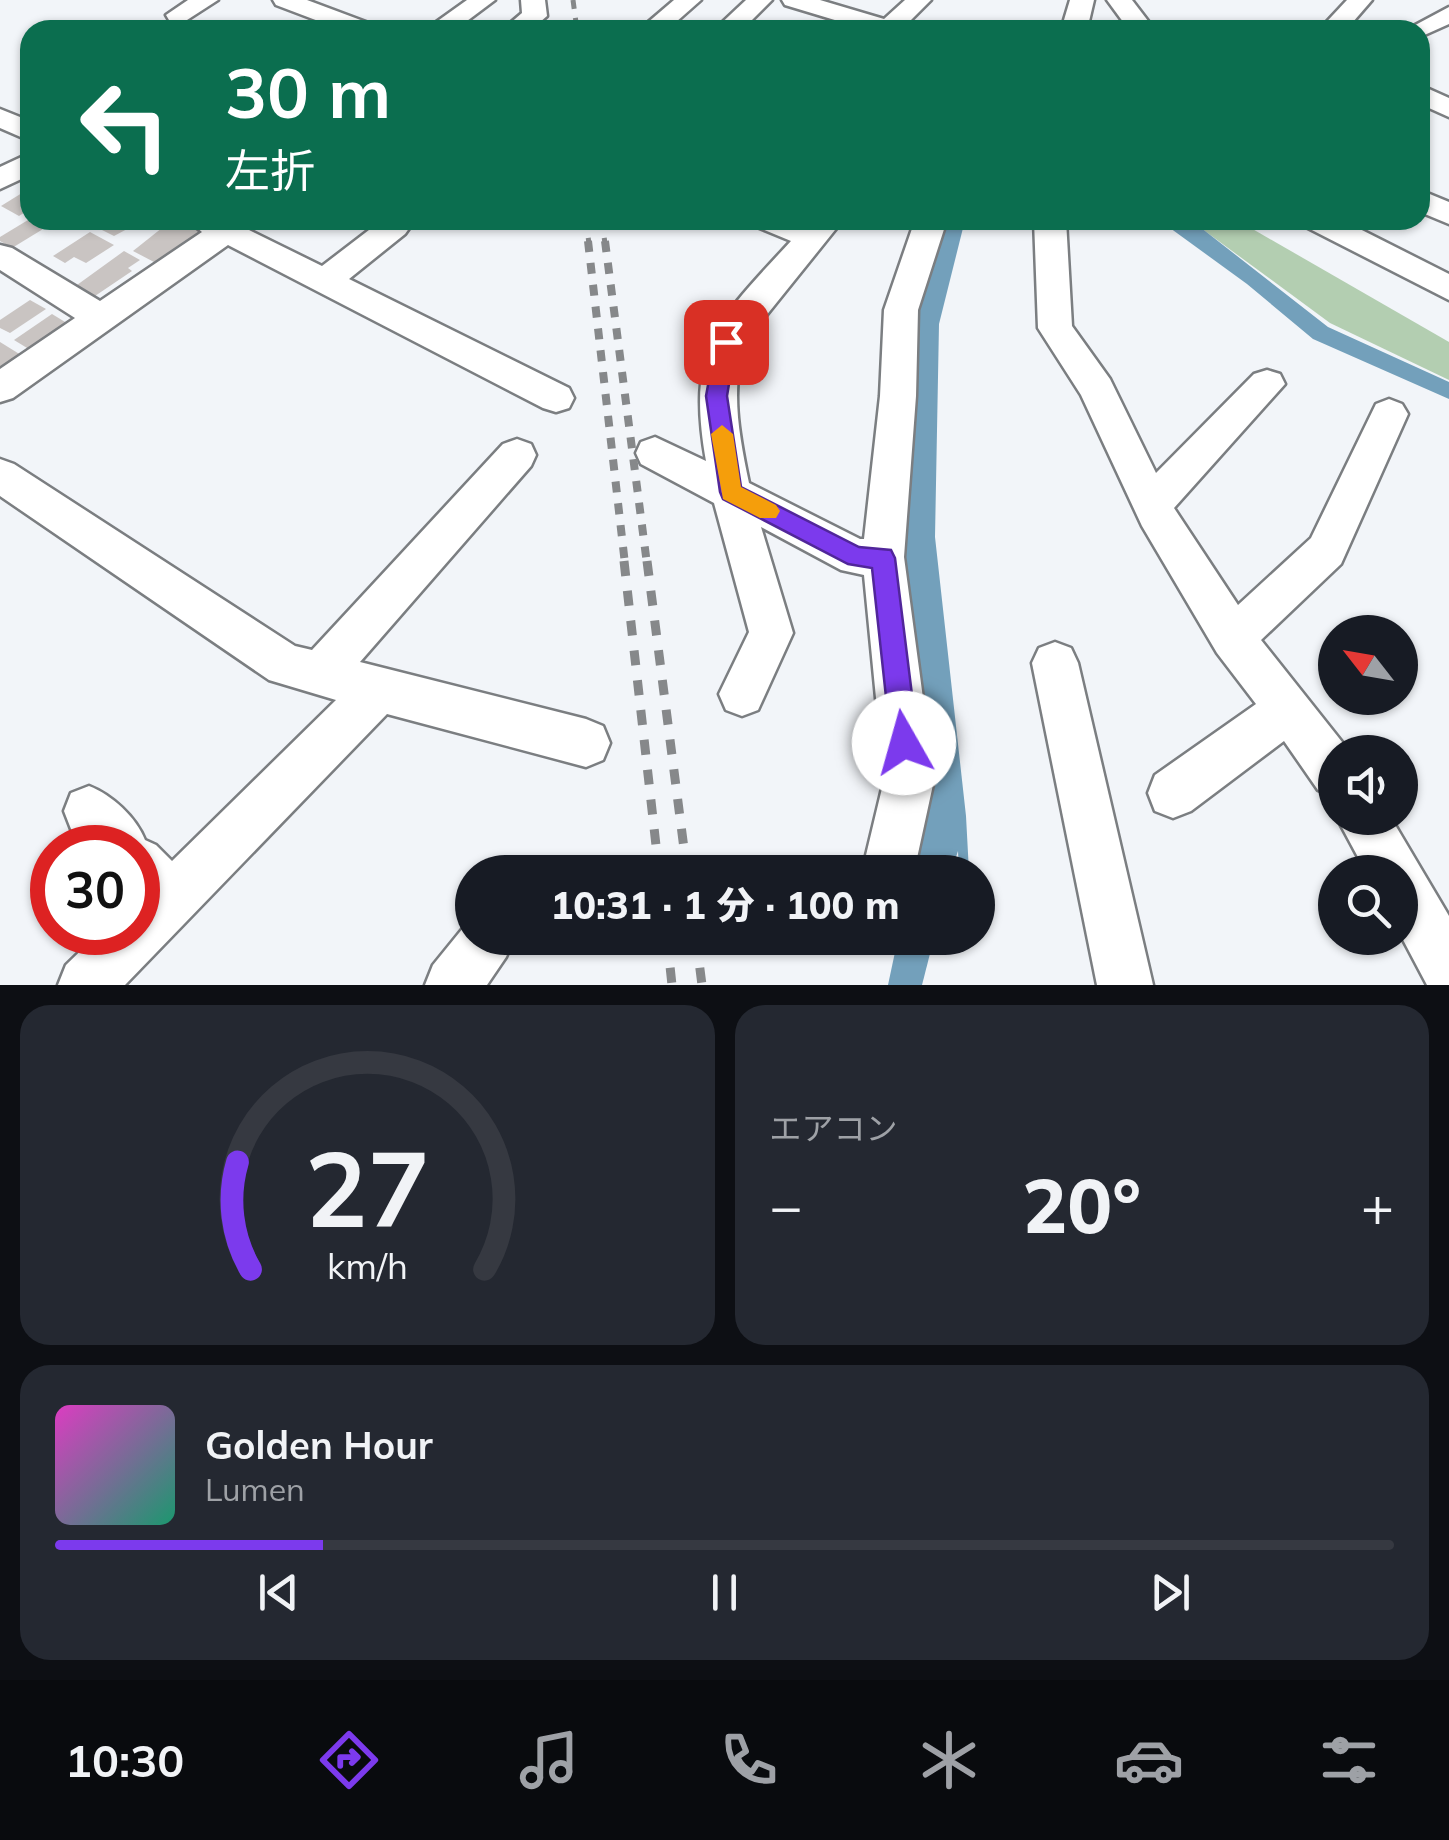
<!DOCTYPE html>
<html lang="ja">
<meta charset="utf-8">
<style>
body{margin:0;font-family:Mulish,"Noto Sans JP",sans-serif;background:#242831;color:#f1f3f6;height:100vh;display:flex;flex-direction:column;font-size:38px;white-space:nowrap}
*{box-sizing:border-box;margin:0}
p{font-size:32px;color:#9ea1a6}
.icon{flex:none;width:55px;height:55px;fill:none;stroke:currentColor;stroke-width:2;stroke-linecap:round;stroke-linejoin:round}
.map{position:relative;height:985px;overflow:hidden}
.drawer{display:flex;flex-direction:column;gap:20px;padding:20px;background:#0d0f14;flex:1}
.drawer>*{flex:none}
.top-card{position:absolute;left:20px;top:20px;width:1410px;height:210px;border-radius:30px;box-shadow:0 2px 8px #0004;background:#0b6e4f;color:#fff;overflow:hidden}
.needle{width:65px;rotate:301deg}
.fabs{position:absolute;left:1318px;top:615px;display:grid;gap:20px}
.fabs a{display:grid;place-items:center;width:100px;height:100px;border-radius:50%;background:#171b24;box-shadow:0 2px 8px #0004;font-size:50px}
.speed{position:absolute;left:30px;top:825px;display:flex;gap:20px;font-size:50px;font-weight:700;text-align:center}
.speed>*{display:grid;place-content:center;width:130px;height:130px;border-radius:50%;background:#171b24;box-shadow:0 2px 8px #0004;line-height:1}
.speed .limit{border:15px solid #d22;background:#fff;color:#111}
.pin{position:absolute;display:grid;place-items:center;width:85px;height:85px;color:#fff;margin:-42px;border-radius:20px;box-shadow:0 5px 15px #0006}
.me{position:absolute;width:110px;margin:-55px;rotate:353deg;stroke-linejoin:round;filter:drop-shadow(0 0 8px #0008)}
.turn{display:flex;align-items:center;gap:35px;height:210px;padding:0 40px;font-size:45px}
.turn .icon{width:130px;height:130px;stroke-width:2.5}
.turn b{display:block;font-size:70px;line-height:85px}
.big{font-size:75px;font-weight:800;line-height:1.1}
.drawer .widget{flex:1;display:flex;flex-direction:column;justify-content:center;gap:15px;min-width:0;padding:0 35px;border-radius:30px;background:#242831}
.drawer .dial{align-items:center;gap:0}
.dial svg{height:260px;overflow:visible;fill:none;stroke:#363941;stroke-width:7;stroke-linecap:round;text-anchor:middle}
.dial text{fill:#f1f3f6;stroke:none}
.song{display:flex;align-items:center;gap:30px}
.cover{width:120px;height:120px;border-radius:15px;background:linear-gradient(135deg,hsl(310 70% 55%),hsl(160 70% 35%))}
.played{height:10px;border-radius:5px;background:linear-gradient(90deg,#7c3aed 20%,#363941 20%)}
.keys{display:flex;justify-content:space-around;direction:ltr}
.heat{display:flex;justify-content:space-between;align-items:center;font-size:55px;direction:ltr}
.drawer .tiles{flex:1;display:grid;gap:20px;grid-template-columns:1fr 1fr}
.widget:last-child{grid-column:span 2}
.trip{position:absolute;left:455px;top:855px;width:540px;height:100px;border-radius:50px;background:#171b24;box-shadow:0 2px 8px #0004;font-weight:800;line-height:100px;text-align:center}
.tabs{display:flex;height:160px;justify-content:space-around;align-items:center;background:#090b0e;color:#9ea1a6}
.tabs .icon{width:70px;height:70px}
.tabs .current{color:#7c3aed}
.tabs b{font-size:45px;color:#f1f3f6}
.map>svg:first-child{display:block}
</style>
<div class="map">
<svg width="1449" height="985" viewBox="0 0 1449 985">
<rect width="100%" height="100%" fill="#f2f5f9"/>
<polygon fill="#b3ceb1" points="1190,220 1237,220 1449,342 1449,380 1330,323"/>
<g fill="#73a0bb">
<polygon points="941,220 965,220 939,324 935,537 966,816 969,872 959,872 958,851 951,872 911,872 921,823 927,761 903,533 920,283"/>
<polygon points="1159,220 1191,220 1328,327 1449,382 1449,399 1313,339 1247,284"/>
<polygon points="898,938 934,938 922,985 888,985"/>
</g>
<g fill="#c9c4c2">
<polygon points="30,188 30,209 19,216 1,206"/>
<polygon points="28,220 48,226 12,248 0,241 0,237"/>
<polygon points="110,220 144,220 114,236 98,228"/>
<polygon points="172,220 204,232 154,262 133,251"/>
<polygon points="90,232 114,245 86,263 74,257 65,263 53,256"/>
<polygon points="124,251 140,260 128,268 132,271 95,296 77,285"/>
<polygon points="30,300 46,309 10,333 0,328 0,320"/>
<polygon points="52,314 70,325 32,351 14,340"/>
<polygon points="0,342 21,355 0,369"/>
</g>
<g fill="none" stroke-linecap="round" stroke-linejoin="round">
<defs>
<g id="minor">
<polygon points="188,0 218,0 187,20 169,20 166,15"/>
<polygon points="273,0 307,0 374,25 378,30 342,30 276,5"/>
<polygon points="467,0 495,0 455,30 425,30"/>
<polygon points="521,0 545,0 547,16 531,30 502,30 522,13"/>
<polygon points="674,0 701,0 667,30 639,30"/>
<polygon points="746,0 772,0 742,30 714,30"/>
<polygon points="782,0 820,0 884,19 905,0 931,0 905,26 908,30 868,30 785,5"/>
<polygon points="1070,0 1094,0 1087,30 1061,30"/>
<polygon points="1107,0 1132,0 1155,30 1129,30"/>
<polygon points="1347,0 1372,0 1346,30 1319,30"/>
<polygon points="1449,7 1449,24 1420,37 1420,30 1406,30"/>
<polygon points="1420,85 1449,98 1449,117 1420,104"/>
<polygon points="0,109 30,121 30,141 0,128"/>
<polygon points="30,153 30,175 0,189 0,167"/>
<polygon points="1420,190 1449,202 1449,224 1420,212"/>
<polygon points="188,220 258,220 249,230 322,266 382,220 405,220 410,227 405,234 349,279 569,388 574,398 569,408 556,412 543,408 228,245 13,398 0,402 0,369 75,318 0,270 0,245 12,248 100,301 202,232"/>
<path d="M752 220H797L806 224 810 220H843L745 342C730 389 739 435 749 483L860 539H864L880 396 884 310 915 220H947L918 310 916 396 904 557 934 780 914 872H862L884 780 864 575 841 570 761 527 793 633 758 710 742 716 726 710 719 694 749 632 714 503 641 464 636 453 641 442 655 437 706 461C686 347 717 321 791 241L757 227Z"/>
<polygon points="1034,220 1066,220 1072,326 1110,379 1156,473 1254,374 1267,370 1280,374 1285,384 1174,508 1238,605 1311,538 1376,404 1389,399 1402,404 1408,414 1341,564 1261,640 1350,752 1335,752 1335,797 1318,790 1284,741 1191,811 1173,818 1155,811 1148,793 1155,775 1256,704 1217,653 1142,526 1081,395 1038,328"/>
<polygon points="1301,220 1342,220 1449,274 1449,300 1306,227"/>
<path d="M517 439 531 444 536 455 531 466 360 662 586 719 603 726 610 743 603 760 586 767 387 714 125 985H58L66 965 100 932H138V848H88L71 829 64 811 71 793 89 786C112 795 136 817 145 840L156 845 172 861 336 700 269 680 0 496V459L14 464 295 646 312 650 503 444Z"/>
<polygon points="1055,642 1071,648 1078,663 1153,985 1097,985 1032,663 1039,648"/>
<polygon points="1337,818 1391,818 1449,916 1449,985 1427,985 1400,934 1400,872 1366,872"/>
<polygon points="472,917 472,938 514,938 506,957 487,985 425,985 433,965"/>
</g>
</defs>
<use href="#minor" stroke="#7b7e81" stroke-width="5"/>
<use href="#minor" fill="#fff" fill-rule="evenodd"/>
<g stroke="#86888a" stroke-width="5" stroke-dasharray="9 9" stroke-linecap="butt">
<polyline points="573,0 577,30"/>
<polyline points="586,220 589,244"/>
<polyline points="602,220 605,244"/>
</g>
<g stroke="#86888a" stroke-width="8" stroke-dasharray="11 11" stroke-linecap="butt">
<polyline points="588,241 625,564"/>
<polyline points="605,241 647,564"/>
</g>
<g stroke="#86888a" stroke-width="9" stroke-dasharray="15 15" stroke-linecap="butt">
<polyline points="624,561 659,872"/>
<polyline points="647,561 687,872"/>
<polyline points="667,938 672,985"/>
<polyline points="696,938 702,985"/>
</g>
</g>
<polygon fill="#7c3aed" stroke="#51269a" stroke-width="2.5" points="726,335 736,342 727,396 741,487 859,547 891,550 895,558 918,743 914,752 904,756 895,752 891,743 872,568 848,564 723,499 720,492 706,396 716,342"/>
<polygon fill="#f59e0b" points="722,425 733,434 741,487 776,505 780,511 776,518 760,518 723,499 711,434"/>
</svg>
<div class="fabs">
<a><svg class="needle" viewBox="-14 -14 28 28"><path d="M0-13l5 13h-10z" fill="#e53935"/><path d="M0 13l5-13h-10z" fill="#9ea1a6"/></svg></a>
<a><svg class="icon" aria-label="sound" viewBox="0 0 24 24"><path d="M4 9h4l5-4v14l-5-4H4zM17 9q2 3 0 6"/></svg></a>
<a><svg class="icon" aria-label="search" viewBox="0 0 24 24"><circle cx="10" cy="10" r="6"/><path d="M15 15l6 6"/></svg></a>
</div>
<div class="speed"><div class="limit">30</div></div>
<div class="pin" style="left:726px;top:342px;background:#d93025"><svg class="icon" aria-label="arrive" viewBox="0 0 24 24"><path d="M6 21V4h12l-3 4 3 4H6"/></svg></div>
<svg class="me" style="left:904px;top:743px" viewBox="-20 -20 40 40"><circle r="19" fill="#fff"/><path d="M0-13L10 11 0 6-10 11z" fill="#7c3aed"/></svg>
<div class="trip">10:31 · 1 分 · 100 m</div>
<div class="top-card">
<div class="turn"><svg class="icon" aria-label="left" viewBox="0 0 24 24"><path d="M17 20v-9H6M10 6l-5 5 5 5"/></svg><div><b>30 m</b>左折</div></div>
</div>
</div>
<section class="drawer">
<div class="tiles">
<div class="widget dial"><svg viewBox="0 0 100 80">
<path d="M14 69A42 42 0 1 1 86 69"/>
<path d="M14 69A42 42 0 0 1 10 36" stroke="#7c3aed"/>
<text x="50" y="56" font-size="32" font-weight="700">27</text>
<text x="50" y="72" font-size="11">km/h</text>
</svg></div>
<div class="widget"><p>エアコン</p>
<div class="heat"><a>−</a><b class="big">20°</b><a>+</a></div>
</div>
<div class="widget">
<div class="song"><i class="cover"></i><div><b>Golden Hour</b><p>Lumen</p></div></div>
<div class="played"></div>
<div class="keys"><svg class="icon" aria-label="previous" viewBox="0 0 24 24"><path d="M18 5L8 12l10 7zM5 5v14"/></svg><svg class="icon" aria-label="pause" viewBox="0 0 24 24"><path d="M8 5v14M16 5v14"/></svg><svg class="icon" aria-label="next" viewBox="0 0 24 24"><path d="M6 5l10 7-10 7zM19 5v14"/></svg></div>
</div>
</div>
</section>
<nav class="tabs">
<b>10:30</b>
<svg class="icon current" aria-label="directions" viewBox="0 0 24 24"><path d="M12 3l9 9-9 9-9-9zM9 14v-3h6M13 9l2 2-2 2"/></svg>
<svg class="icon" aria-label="music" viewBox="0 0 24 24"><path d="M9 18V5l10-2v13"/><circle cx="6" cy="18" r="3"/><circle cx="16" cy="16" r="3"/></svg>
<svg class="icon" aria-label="phone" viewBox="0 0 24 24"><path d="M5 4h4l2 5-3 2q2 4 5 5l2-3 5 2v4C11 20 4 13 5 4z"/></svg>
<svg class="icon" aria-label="climate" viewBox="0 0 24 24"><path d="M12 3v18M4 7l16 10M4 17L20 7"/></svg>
<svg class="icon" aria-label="car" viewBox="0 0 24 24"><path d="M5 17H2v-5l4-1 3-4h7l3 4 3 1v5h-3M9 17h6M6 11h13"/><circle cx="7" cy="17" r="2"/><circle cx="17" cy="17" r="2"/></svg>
<svg class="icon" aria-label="filters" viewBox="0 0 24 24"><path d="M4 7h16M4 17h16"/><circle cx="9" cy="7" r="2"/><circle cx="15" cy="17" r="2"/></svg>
</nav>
